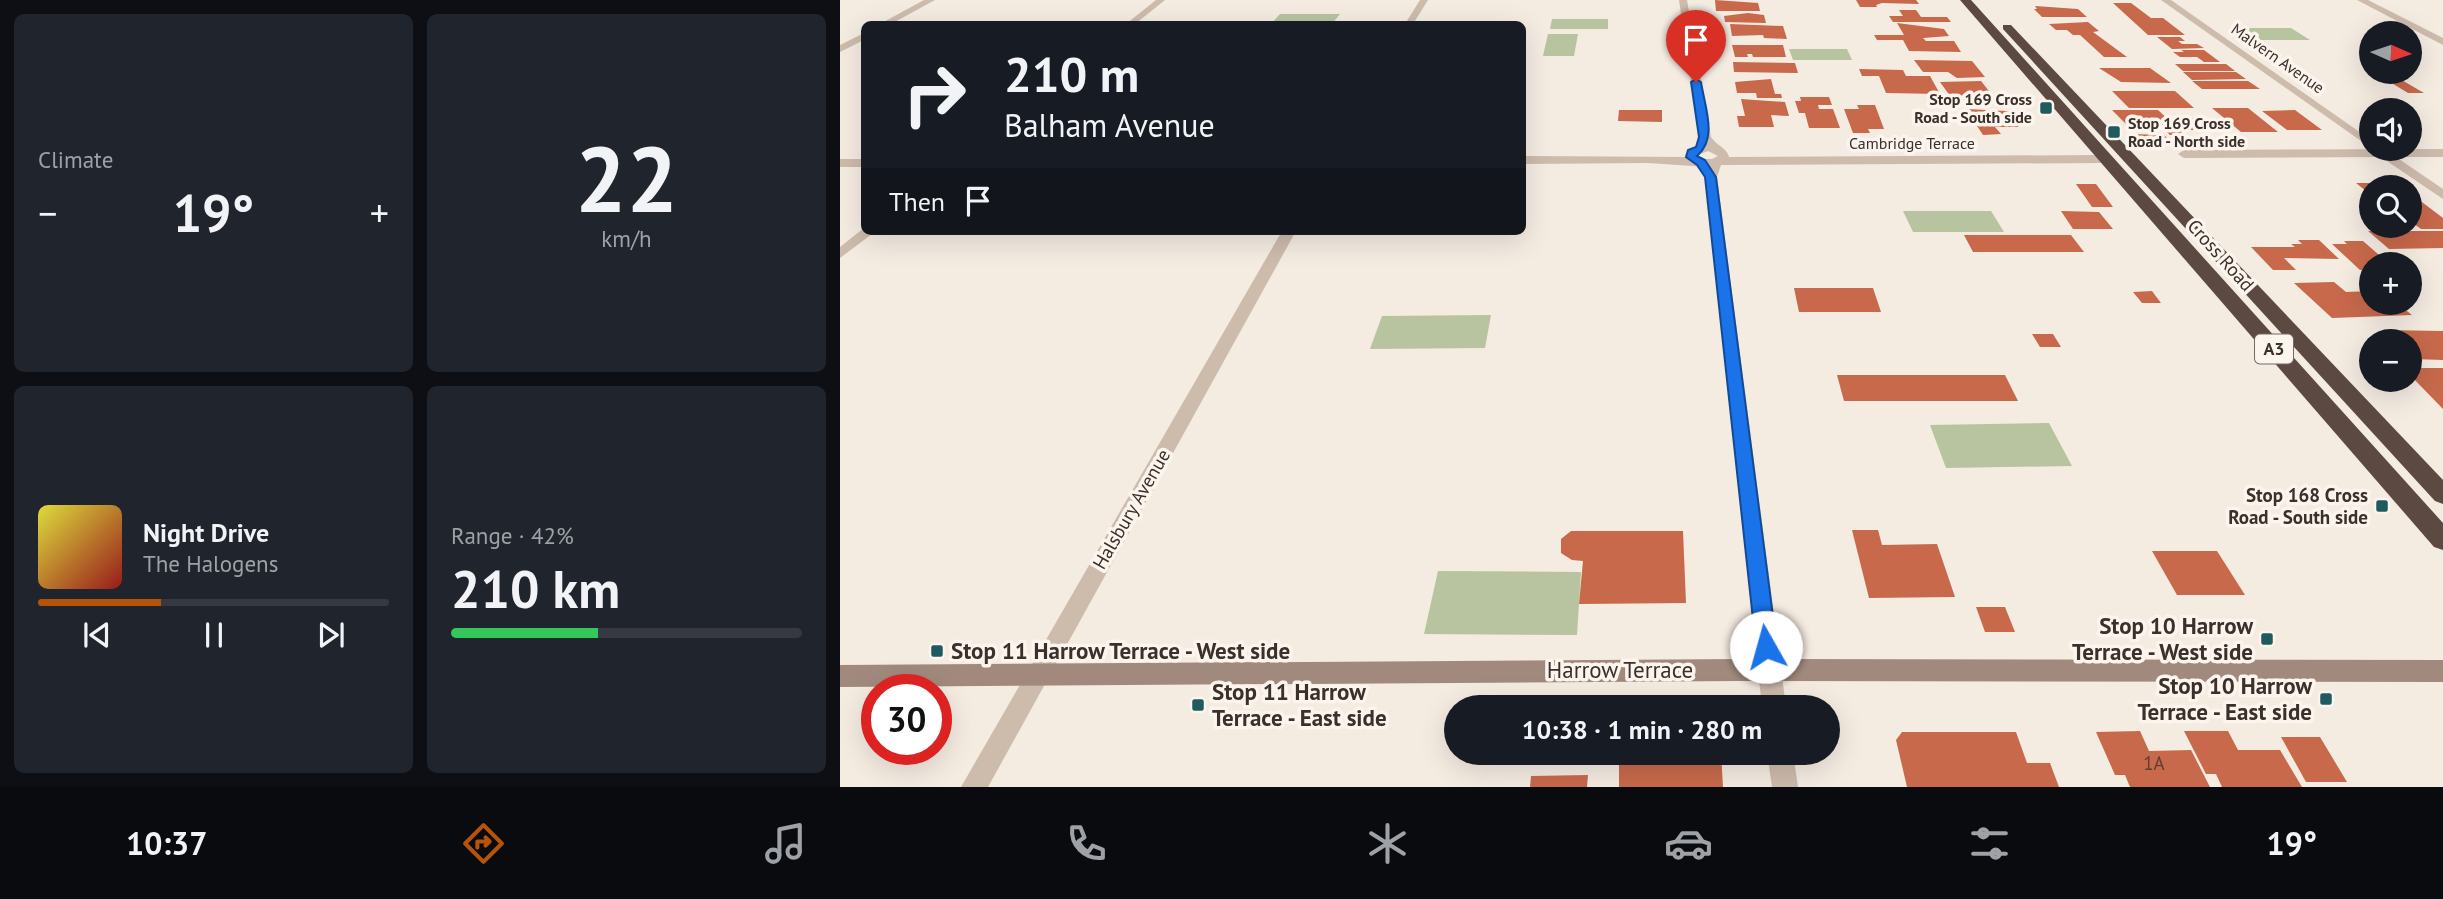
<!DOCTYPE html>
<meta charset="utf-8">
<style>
body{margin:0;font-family:"PT Sans",sans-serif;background:#20242c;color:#f1f3f6;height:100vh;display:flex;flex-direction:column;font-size:26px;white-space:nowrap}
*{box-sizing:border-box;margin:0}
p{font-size:23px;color:#9ea1a6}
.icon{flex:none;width:38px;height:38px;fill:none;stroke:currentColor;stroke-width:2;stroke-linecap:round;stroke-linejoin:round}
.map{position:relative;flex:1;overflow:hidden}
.panel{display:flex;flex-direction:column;gap:14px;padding:14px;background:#0d0f14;width:840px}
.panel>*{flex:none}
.hud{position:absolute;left:21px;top:21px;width:665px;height:214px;border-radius:10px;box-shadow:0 7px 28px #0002;background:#171b24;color:#f1f3f6;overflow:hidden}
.needle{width:46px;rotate:93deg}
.controls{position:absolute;left:1519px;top:21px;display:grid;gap:14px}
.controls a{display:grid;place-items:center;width:63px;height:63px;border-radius:50%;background:#171b24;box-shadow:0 7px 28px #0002;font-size:35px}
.speed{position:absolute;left:21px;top:674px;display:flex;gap:14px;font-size:35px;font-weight:700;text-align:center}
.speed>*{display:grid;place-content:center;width:91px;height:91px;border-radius:50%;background:#171b24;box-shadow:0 7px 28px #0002;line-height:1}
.speed .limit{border:10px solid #d22;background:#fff;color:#111}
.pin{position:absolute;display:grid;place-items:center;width:60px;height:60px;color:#fff;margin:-72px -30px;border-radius:50% 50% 50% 0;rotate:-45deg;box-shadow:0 0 7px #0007}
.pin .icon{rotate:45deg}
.me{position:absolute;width:77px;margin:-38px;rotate:353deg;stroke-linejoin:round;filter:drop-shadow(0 0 5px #0008)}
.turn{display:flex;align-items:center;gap:24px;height:147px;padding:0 28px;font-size:32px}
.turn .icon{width:91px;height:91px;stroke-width:2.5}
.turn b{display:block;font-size:49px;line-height:60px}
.then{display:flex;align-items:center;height:66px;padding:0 28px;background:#0003;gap:14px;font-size:26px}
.big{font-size:52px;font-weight:600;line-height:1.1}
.panel .widget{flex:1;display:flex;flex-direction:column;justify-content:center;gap:10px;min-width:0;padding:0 24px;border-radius:10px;background:#20242c}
.panel .dial{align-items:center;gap:0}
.dial b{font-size:91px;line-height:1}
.song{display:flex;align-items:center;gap:21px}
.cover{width:84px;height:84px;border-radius:10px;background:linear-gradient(135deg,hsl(60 70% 55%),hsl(0 70% 35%))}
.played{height:7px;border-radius:4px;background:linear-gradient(90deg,#b45309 35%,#363941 35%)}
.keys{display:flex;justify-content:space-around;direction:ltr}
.heat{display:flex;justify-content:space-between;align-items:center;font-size:38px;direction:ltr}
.charge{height:10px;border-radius:5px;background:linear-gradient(90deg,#34c759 42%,#363941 0)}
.panel .tiles{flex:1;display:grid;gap:14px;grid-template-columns:repeat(2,1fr)}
.trip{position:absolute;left:604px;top:695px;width:396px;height:70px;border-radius:35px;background:#171b24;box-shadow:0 7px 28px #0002;font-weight:600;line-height:70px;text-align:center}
.menu{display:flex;height:112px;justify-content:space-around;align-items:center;background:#090b0e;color:#9ea1a6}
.menu .icon{width:49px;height:49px}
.menu .current{color:#b45309}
.menu b{font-size:32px;color:#f1f3f6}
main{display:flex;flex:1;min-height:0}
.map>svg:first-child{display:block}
</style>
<main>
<section class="panel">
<div class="tiles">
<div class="widget"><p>Climate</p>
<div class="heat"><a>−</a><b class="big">19°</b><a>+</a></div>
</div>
<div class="widget dial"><b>22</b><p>km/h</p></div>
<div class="widget">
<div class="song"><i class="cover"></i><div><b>Night Drive</b><p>The Halogens</p></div></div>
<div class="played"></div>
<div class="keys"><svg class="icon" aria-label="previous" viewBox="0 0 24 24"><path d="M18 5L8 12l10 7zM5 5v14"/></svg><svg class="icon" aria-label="pause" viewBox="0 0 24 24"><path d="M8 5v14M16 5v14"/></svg><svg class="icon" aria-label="next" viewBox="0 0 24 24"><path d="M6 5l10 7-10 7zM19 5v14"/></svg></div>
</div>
<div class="widget"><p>Range · 42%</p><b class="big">210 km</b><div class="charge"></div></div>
</div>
</section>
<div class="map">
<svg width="1603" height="787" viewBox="0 0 1603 787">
<rect width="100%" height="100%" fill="#f4ebe1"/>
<g fill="#b8c4a0">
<polygon points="440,14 500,14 492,24 431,24"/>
<polygon points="712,19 768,19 768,29 710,29"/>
<polygon points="1389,28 1451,28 1470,40 1407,40"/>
<polygon points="708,34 738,34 734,56 703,56"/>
<polygon points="949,49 1007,49 1012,60 953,60"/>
<polygon points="1063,211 1151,211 1164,232 1073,232"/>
<polygon points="651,315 645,348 530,349 542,316"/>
<polygon points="1209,423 1232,466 1106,468 1090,425"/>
<polygon points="598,571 741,572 737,635 584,634"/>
</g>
<g fill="#c8694b">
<polygon points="875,0 918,3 920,11 876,11"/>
<polygon points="1016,0 1076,0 1079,4 1042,3 1036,5 1037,7 1020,7"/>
<polygon points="1273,3 1291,3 1311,18 1323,18 1345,35 1308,35"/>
<polygon points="1195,6 1238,9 1247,17 1202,17 1194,9 1197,9"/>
<polygon points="1059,10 1076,10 1081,17 1107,17 1111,22 1053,22 1049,16 1063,16"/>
<polygon points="908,13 924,15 926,23 885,22 884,16"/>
<polygon points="1248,22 1259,31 1253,32 1287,57 1264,57 1240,35 1233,35 1227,30 1216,30 1209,24"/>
<polygon points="1057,23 1104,29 1109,36 1083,38 1086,41 1114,41 1121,52 1069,51 1063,40 1037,40 1034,35 1064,35"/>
<polygon points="890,24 943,26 947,39 924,38 923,35 892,36"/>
<polygon points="1317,37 1340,37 1345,41 1338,41 1342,44 1357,44 1364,48 1332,49"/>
<polygon points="892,45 943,45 946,57 913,57 912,54 907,54 908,57 895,57"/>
<polygon points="1341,50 1364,50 1380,62 1364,62 1357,57 1340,57 1333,52 1344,52"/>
<polygon points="1074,60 1132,61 1145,77 1117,78 1108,72 1083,72"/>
<polygon points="893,62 955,63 958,73 894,72"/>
<polygon points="1335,64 1386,64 1395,71 1343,71"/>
<polygon points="1259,68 1310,68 1331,83 1281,82"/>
<polygon points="1019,69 1063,70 1066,76 1090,76 1100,94 1046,93 1039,76 1022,76"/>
<polygon points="1343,72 1396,72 1406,79 1352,80"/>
<polygon points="931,79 935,94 941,94 942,98 917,98 916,93 897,93 895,82"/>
<polygon points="1545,79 1560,79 1584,93 1568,93"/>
<polygon points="1141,81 1156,100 1113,100 1100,82"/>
<polygon points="1352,81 1408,81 1420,89 1362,89"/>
<polygon points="1272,91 1335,91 1354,108 1289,108"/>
<polygon points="960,97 989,97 992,105 978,105 979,109 993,109 1000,128 969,128 965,113 959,113 955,101 961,101"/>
<polygon points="901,99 945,102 949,116 931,115 934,127 899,127 897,116 905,116"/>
<polygon points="1017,105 1035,105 1044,129 1028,129 1030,133 1013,133 1004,109 1019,109"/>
<polygon points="1372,108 1408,108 1438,132 1401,132"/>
<polygon points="1126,109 1166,111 1176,114 1181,120 1174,120 1179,127 1155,127 1161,134 1143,135"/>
<polygon points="779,110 822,110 822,122 778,121"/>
<polygon points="1272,110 1318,110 1345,135 1330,135 1319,124 1286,124"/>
<polygon points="1455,110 1482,130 1447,130 1422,111"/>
<polygon points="1332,118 1378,118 1392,130 1346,130"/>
<polygon points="1291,134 1324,135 1331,142 1301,142"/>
<polygon points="1516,183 1555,183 1561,187 1531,187 1531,191 1526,191"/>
<polygon points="1236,184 1256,184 1273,207 1252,207"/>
<polygon points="1570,193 1603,218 1603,229 1581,229 1570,221"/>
<polygon points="1221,211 1259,212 1273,229 1233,229"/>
<polygon points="1528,231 1603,231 1603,248 1549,249"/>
<polygon points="1124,235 1231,235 1244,252 1133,252"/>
<polygon points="1458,240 1479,240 1499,259 1444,258 1456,270 1433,270 1411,247 1455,247 1451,244 1462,244"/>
<polygon points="1504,241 1523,241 1546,261 1538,261 1542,264 1531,264 1531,270 1520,270 1492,244 1507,244"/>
<polygon points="1494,282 1506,292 1531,291 1531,303 1557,303 1572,315 1492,318 1454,283"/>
<polygon points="954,288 1033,288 1041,312 959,312"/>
<polygon points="1312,291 1321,303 1302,303 1293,292"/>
<polygon points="1544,330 1603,331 1603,360 1573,359 1570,355 1570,341 1556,341"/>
<polygon points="1192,334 1213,334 1221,347 1200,347"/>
<polygon points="1570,368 1603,368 1603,409 1570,375"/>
<polygon points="997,375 1165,375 1178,401 1004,401"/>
<polygon points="1012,530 1038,530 1042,545 1097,544 1115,597 1029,598"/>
<polygon points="731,531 843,531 846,603 739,604 743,561 732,560 721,553 721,539"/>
<polygon points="1312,551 1377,551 1405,595 1337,595"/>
<polygon points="1136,607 1165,607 1175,632 1145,632"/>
<polygon points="1300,731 1309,751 1351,750 1370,787 1290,787 1285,775 1275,775 1256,732"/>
<polygon points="1344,731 1388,731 1398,750 1440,750 1462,787 1382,787 1376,774 1366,774"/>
<polygon points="1062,732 1176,732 1187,763 1210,763 1219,787 1067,787 1056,740"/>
<polygon points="1441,737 1480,737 1507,782 1466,782"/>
<polygon points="779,752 881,752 883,787 779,787"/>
<polygon points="748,775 747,787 690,787 691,776"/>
</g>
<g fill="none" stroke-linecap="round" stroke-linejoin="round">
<g fill="#cdbbac" fill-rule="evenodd">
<polygon points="84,0 95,0 51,24 40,24"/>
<polygon points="316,0 325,0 295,24 286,24"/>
<polygon points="580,0 588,0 573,24 565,24"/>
<path d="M839 0H847L871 137C876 145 888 149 889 157L1264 155 1270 159 1264 163 881 165 877 177 946 707H922L865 177 868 167 808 163 682 164V156L846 157 845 155 850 149 864 144 859 137ZM868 151 878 156 872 159H862L858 155Z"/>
<polygon points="1321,0 1331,0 1531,140 1531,148"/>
<polygon points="1517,0 1528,0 1603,38 1603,45"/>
<polygon points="24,33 24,40 0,52 0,45"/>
<polygon points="1603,149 1603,157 1556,157 1603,189 1603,199 1541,157 1344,158 1338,154 1344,150"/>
<rect x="0" y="159" width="24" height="8"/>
<polygon points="24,228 24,231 36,231 0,258 0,247"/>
<polygon points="442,231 456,231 148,787 121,787"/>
<polygon points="927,752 953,752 958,787 932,787"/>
</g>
<polygon fill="#a18a7d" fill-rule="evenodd" points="901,659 1603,660 1603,682 901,681 0,687 0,665"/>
<g fill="#5c4a42" fill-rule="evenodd">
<polygon points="1120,0 1131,0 1603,523 1603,550 1594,547"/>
<polygon points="1163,25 1171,25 1603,480 1603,504 1595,501 1163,29"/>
</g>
</g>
<path fill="#1a73e8" stroke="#114b97" stroke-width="2" d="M856 79 861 82C865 108 878 138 857 156L865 160 876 177 937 647 934 654 926 657 919 654 916 647 865 177 857 165 846 157 848 150 856 147 859 137 851 82Z"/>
<g fill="#1f5a5e" stroke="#fbf5ee" stroke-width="2.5">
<rect x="1199" y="101" width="14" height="14" rx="3.5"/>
<rect x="1267" y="125" width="14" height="14" rx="3.5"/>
<rect x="1535" y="499" width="14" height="14" rx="3.5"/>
<rect x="1420" y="632" width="14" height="14" rx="3.5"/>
<rect x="90" y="644" width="14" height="14" rx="3.5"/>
<rect x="1479" y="692" width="14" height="14" rx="3.5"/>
<rect x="351" y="698" width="14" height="14" rx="3.5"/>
</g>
<g text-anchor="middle" stroke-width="7" stroke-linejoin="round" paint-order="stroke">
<g font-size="16" fill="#3b302b" stroke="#fbf5ee">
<text transform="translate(1438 58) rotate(35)" y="6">Malvern Avenue</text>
<text x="1072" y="149">Cambridge Terrace</text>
</g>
<g font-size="16" font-weight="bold" fill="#3b302b" stroke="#fbf5ee" text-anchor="end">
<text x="1192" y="105">Stop 169 Cross<tspan x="1192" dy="18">Road - South side</tspan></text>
<text x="1288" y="129" text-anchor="start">Stop 169 Cross<tspan x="1288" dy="18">Road - North side</tspan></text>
</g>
<rect fill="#fbf5ee" stroke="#756b66" stroke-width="2" x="1415" y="334.5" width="38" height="29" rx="5"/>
<g font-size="18" font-weight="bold" fill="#3b302b">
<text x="1434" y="355">A3</text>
</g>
<g font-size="19" fill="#3b302b" stroke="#fbf5ee">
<text transform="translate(1381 255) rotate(48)" y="7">Cross Road</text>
<text transform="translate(291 509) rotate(-60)" y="7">Halsbury Avenue</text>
</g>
<g font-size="19" font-weight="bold" fill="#3b302b" stroke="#fbf5ee" text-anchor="end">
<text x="1528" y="502">Stop 168 Cross<tspan x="1528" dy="22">Road - South side</tspan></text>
</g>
<g font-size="19" fill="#5e3e33">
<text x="1314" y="770">1A</text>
</g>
<g font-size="23" font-weight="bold" fill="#3b302b" stroke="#fbf5ee" text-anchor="end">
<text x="1413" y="634">Stop 10 Harrow<tspan x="1413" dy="26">Terrace - West side</tspan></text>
<text x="111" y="659" text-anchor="start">Stop 11 Harrow Terrace - West side</text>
<text x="1472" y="694">Stop 10 Harrow<tspan x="1472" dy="26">Terrace - East side</tspan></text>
<text x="372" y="700" text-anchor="start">Stop 11 Harrow<tspan x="372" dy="26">Terrace - East side</tspan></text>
</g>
<g font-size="23" fill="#3b302b" stroke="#fbf5ee">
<text x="780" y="678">Harrow Terrace</text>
</g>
</g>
</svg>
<div class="controls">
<a><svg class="needle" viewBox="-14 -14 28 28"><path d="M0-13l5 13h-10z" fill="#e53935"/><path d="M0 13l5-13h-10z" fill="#9ea1a6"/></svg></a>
<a><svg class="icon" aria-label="sound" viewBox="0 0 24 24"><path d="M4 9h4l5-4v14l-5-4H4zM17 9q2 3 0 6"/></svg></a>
<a><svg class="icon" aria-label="search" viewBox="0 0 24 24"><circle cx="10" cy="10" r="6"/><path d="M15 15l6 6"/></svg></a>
<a>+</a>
<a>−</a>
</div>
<div class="speed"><div class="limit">30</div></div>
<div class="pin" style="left:856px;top:82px;background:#d93025"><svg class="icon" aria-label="arrive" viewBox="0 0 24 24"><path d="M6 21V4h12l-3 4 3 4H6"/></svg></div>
<svg class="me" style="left:926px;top:647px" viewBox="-20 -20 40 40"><circle r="19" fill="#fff"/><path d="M0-13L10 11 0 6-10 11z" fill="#1a73e8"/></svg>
<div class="trip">10:38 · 1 min · 280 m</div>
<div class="hud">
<div class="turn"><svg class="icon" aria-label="right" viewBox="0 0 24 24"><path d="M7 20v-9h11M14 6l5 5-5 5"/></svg><div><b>210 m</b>Balham Avenue</div></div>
<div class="then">Then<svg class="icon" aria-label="arrive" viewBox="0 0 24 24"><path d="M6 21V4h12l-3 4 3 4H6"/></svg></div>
</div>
</div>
</main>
<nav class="menu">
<b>10:37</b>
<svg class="icon current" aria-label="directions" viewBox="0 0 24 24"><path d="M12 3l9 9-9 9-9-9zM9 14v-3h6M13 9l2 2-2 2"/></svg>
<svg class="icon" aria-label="music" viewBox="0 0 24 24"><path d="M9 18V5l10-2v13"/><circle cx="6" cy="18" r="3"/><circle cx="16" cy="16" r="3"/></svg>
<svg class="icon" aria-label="phone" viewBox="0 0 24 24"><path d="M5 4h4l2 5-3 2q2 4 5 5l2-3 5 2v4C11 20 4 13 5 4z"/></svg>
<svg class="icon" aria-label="climate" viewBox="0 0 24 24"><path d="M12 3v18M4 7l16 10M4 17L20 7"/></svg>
<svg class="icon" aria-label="car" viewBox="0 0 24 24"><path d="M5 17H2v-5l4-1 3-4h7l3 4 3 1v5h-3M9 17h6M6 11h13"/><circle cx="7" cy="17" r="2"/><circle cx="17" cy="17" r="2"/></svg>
<svg class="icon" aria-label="filters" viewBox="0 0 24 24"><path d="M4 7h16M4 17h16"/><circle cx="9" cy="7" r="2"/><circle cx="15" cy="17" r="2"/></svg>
<b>19°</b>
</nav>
